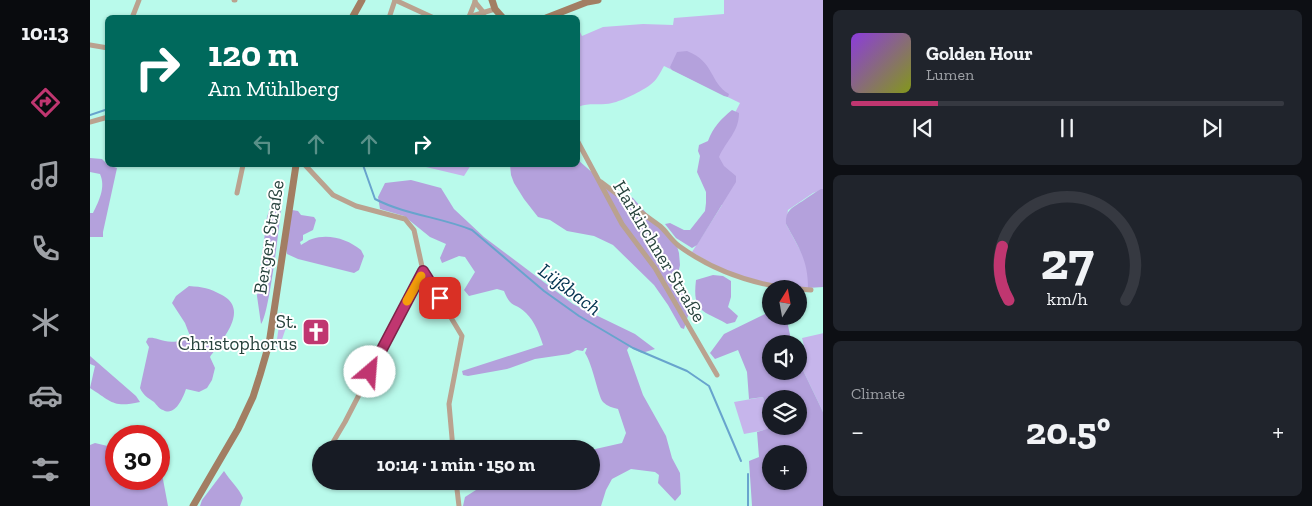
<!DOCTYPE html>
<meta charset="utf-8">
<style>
body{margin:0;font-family:"Zilla Slab",serif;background:#20242c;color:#f1f3f6;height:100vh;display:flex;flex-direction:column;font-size:19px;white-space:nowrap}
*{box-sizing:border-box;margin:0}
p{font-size:16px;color:#9ea1a6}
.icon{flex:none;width:28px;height:28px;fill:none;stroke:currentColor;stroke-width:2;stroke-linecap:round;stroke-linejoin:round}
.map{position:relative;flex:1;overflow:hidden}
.sheet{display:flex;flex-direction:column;gap:10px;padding:10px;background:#0d0f14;width:489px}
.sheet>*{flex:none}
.hud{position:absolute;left:15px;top:15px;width:475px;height:152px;border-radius:8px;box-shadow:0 1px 4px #0004;background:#00695c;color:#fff;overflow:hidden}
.needle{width:32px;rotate:11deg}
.fabs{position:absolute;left:672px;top:280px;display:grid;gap:10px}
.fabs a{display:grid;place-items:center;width:45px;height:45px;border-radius:50%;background:#171b24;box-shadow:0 1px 4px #0004;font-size:25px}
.speed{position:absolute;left:15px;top:425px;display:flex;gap:10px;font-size:25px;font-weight:700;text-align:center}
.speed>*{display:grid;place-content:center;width:65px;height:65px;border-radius:50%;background:#171b24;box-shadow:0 1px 4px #0004;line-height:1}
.speed .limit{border:8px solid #d22;background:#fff;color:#111}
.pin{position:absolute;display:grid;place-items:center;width:42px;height:42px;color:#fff;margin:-21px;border-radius:10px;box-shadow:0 2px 8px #0006}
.me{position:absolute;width:55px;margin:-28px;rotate:27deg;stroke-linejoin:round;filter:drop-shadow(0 0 4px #0008)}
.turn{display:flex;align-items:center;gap:18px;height:105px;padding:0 20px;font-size:22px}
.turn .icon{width:65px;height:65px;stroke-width:2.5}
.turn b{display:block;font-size:35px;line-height:42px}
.lanes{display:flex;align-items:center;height:48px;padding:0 20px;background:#0003;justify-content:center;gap:25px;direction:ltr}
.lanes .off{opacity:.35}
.big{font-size:38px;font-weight:700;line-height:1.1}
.sheet .tile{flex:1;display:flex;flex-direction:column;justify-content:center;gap:8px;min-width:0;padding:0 18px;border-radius:8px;background:#20242c}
.sheet .dial{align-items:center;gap:0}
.dial svg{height:130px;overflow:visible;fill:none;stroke:#363941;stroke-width:7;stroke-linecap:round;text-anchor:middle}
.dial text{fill:#f1f3f6;stroke:none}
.song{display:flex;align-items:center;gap:15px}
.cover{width:60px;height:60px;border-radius:8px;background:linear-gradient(135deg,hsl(270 70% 55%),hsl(70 70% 35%))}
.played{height:5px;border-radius:2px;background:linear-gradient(90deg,#c03670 20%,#363941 20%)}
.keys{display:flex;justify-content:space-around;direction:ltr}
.heat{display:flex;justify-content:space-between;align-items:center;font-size:28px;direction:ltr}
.trip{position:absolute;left:222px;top:440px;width:288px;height:50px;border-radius:25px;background:#171b24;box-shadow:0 1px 4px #0004;font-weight:700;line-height:50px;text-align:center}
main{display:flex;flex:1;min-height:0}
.menu{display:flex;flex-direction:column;width:90px;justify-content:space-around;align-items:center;background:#090b0e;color:#9ea1a6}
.menu .icon{width:35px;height:35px}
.menu .active{color:#c03670}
.menu b{font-size:22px;color:#f1f3f6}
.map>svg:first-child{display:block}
</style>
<main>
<nav class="menu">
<b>10:13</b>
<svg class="icon active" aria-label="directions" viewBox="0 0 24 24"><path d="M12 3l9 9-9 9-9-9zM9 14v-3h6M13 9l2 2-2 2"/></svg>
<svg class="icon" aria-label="music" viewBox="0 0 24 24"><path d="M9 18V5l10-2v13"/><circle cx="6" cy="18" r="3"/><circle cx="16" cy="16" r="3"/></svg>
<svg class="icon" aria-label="phone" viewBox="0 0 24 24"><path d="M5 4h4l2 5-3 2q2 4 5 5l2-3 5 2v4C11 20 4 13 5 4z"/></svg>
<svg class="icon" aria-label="climate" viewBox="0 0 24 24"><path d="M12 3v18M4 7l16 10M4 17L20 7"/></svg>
<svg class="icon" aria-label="car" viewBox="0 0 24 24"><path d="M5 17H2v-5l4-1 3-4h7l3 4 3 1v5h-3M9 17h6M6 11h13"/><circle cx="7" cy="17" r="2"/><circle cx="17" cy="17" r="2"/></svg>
<svg class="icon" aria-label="filters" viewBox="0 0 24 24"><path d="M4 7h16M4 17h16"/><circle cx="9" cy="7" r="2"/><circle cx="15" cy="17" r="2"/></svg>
</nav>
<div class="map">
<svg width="734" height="506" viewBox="0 0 734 506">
<rect width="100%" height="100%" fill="#b9faeb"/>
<g fill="#c6b5eb">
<path d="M634 0H733V189L723 193 698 210 696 224 716 261 718 273V288L693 287 636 272 602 252 632 205 620 162 650 103 574 66C570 73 567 80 560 85 552 91 532 101 522 103 510 106 499 102 488 107V33L490 32 492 36 513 27 553 24 583 25 584 18 634 14Z"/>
<polygon points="337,165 381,165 374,176 336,167"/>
<polygon points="191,312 199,319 189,348 186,346"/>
<polygon points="734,333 734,412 733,412 709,362 709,351 715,350 712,338"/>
<polygon points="673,397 681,429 654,434 644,402"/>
</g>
<g fill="#b4a1dc" fill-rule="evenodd">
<path d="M597 51C625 62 619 82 639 94L638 97 634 96 582 70 580 67 587 52Z"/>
<path d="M642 110 649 113C649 132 636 141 629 157L634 166 646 176V182L607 245 602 248 586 238 575 224 580 223 594 230H600L615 211 616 203V192L607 172 610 156 608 151 609 145 618 141C623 127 631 119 642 110Z"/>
<path d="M0 158 12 159 18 165 27 168 13 232V237H0V213H3C9 201 16 187 10 174L0 172Z"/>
<polygon points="488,160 521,189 532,192 543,198 565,223 586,243 589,253 590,265 586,283 586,287 599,299 600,309 594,329 591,328 578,305 564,285 523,245 504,236 477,231 460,220 448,217 434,199 424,183 421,175 420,165 488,165"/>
<path d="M321 180 351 188 364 209 394 237 483 304 545 334 565 349 552 353 539 347 537 350 553 395 576 436 582 458 590 473 591 494 585 501 568 483 569 475 565 472 541 469 522 479 516 490 511 506H373L375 497 386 490 409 481H501V450L532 443 536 433 528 409C523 408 517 406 513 402 508 396 503 365 495 353L497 348H495L493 351 487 350 479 354 445 359 417 369 378 376 373 375 372 371 453 345C449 333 445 322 436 313 425 302 421 309 414 291L407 289 379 296 374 290 385 272 375 257 369 256 352 263 350 258 356 244 340 237 314 216 290 209 288 197 295 183Z"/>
<path d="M731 189H733V287L718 288C718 260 709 248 696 224 695 209 704 207 714 200 720 196 725 192 731 189Z"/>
<path d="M187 206 191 210C189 227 179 315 171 324L167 296 177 217 180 208Z"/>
<path d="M202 210 208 211 211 215 224 217 226 220 223 230 213 235V240L210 242 211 245C215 243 218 240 222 239 238 233 258 239 271 250L274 256 269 270 264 273 208 259 197 254 196 249Z"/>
<path d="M623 275 633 276 641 281V297L638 307 648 316 645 322 637 324C614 310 602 314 606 280Z"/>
<path d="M99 286C113 287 119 288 132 295 160 310 132 340 120 357L125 368 122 380 117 388 109 392 96 389C93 398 85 417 73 410 69 409 67 405 64 402 58 398 53 395 50 388L59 347 56 342 58 338C65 337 68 340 75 341 82 343 95 341 100 336L95 323 82 303 86 296Z"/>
<path d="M681 311V316H696L702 344H681V371H709V362L733 412V506H662L659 461 669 457 667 432 681 428 673 397 659 399 657 372 648 350 625 359 620 353 634 334ZM681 399H709V426H681ZM681 454H709V481H681Z"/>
<path d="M0 356 46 396 50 402C23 408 22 402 0 388L5 366 0 364Z"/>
<polygon points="5,443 26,448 26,479 69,479 69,472 72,474 78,506 0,506 0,445"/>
<path d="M134 471C140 481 149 488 153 498L150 506H110L112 500Z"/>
</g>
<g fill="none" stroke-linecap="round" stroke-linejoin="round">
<g stroke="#68a4cd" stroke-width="2">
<polyline points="0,115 18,109"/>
<path d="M273 165 285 199C316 215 350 217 382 230L454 291 489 316 543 348 597 371 619 386 651 461"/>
<polyline points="658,474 658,506"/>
</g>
<g stroke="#baa28f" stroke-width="5">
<polyline points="144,0 145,0"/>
<polyline points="305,0 344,18"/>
<polyline points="385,0 385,2 394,13"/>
<polyline points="379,17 405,9"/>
<polyline points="379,17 385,2"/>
<polyline points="42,18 49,0"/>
<polyline points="299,18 305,0"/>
<polyline points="0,45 18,48"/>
<polyline points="0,122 18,117"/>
<polyline points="488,142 532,224 565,268 627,375"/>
<polyline points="215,165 243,195 266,206 315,219 324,230 333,271 372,336 359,404 363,449"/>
<path d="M511 182C531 197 550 212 570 226 577 232 581 240 589 246 622 270 662 284 703 289"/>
<polyline points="147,193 153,165"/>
<polyline points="709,289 721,290"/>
<polyline points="239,449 255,422 333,271"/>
<polyline points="231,462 227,470 231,474"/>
<polyline points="366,481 369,506"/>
</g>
<g stroke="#a27e63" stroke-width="7">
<polyline points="402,0 405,9 413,18"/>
<polyline points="262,18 272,0"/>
<polyline points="456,18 497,2 508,0"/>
<polyline points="103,506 148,429 163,397 170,375 179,344 206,165"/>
</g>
</g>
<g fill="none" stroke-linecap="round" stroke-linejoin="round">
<defs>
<polyline id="route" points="280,372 333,271 350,298"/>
</defs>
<use href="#route" stroke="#7d2349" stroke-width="12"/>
<use href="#route" stroke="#c03670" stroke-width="9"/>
<polyline stroke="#f59e0b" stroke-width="9" points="317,301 331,276"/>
</g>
<defs>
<symbol id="church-square" viewBox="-11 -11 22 22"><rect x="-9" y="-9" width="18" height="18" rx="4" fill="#c03670" stroke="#fff"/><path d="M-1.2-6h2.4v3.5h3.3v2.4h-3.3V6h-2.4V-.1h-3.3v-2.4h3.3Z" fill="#fff"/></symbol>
</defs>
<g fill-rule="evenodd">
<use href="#church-square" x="210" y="316" width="32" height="32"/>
</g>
<g text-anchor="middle" stroke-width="4" stroke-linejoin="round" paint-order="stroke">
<g font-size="19" fill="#28433d" stroke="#fff">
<text transform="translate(178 237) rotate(-81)" y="7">Berger Straße</text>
<text transform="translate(570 251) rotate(59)" y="7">Harkirchner Straße</text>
</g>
<g font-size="19" fill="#28433d" stroke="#fff" text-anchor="end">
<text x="207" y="328">St.<tspan x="207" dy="22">Christophorus</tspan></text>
</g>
<g font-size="20" font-style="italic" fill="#00324e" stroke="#fff">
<text transform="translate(480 289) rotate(37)" y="7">Lüßbach</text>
</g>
</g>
</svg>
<div class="fabs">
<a><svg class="needle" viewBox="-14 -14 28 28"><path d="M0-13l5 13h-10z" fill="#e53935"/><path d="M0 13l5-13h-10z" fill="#9ea1a6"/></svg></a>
<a><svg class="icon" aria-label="sound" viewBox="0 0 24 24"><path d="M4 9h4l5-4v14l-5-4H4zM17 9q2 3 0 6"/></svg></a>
<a><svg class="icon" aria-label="layers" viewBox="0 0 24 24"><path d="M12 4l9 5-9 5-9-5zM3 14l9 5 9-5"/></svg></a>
<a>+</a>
</div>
<div class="speed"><div class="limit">30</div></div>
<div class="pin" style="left:350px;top:298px;background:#d93025"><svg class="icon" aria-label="arrive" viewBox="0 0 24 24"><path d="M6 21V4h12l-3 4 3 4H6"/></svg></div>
<svg class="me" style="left:280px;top:372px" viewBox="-20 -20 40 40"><circle r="19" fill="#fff"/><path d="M0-13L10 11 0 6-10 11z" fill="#c03670"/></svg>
<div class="trip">10:14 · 1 min · 150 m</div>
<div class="hud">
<div class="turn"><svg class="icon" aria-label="right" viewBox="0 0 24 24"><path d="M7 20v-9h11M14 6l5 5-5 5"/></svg><div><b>120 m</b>Am Mühlberg</div></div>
<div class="lanes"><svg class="icon off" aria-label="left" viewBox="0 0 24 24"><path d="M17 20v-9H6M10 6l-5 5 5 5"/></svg><svg class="icon off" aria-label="ahead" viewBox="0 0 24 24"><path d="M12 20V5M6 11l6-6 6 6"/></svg><svg class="icon off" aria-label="ahead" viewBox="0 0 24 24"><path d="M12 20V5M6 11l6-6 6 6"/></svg><svg class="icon" aria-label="right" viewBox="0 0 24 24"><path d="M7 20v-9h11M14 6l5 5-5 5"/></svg></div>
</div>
</div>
<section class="sheet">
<div class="tile">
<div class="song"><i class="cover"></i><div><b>Golden Hour</b><p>Lumen</p></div></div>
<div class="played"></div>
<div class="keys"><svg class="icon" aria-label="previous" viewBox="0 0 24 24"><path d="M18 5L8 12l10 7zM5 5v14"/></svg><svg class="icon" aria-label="pause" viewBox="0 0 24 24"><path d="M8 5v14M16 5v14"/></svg><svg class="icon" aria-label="next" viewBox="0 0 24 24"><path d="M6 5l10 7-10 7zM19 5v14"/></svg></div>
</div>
<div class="tile dial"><svg viewBox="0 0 100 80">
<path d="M14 69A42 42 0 1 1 86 69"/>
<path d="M14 69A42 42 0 0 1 10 36" stroke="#c03670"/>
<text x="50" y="56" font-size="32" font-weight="700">27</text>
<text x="50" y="72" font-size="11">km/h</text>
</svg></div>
<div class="tile"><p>Climate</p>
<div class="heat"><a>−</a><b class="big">20.5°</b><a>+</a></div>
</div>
</section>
</main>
